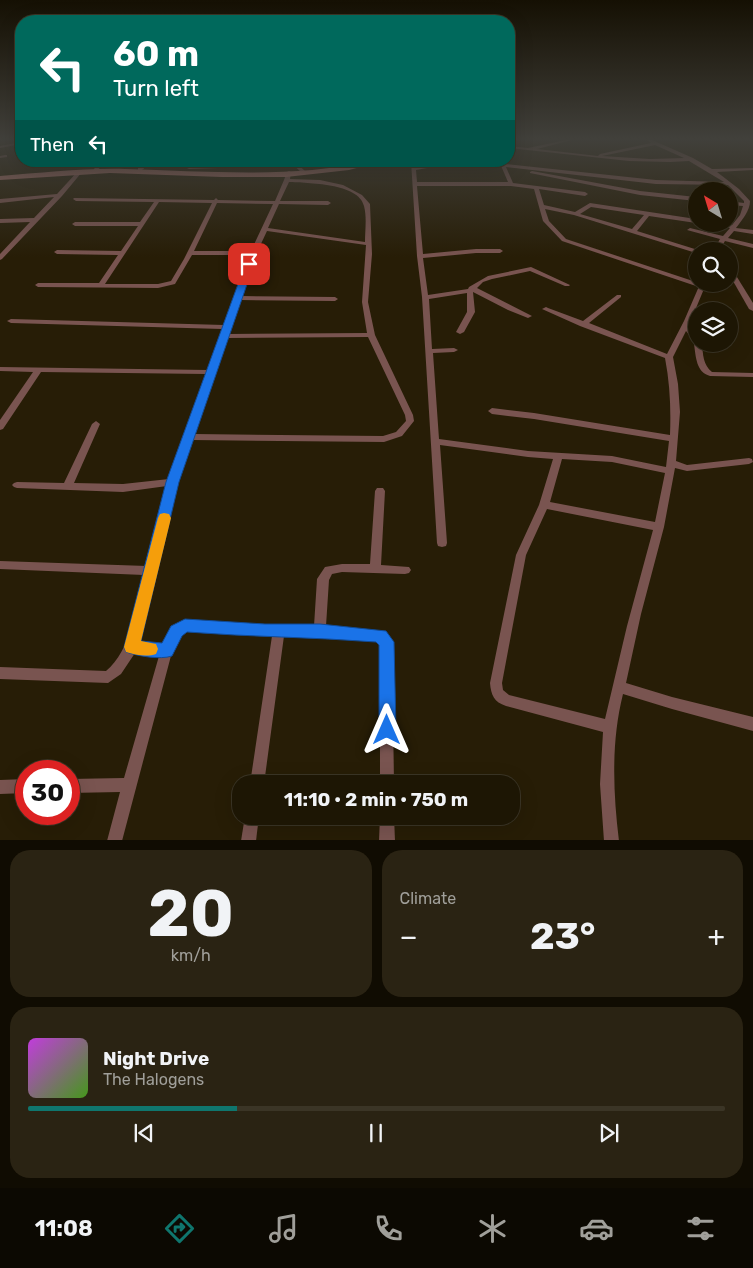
<!DOCTYPE html>
<meta charset="utf-8">
<style>
body{margin:0;font-family:Rubik,sans-serif;background:#2a2313;color:#f1f3f6;height:100vh;display:flex;flex-direction:column;font-size:19px;white-space:nowrap}
*{box-sizing:border-box;margin:0}
p{font-size:16px;color:#a09f9a}
.icon{flex:none;width:28px;height:28px;fill:none;stroke:currentColor;stroke-width:2;stroke-linecap:round;stroke-linejoin:round}
.map{position:relative;height:840px;overflow:hidden}
.drawer{display:flex;flex-direction:column;gap:10px;padding:10px;background:#100c02;flex:1}
.drawer>*{flex:none}
.top-card{position:absolute;left:15px;top:15px;width:500px;height:152px;border-radius:20px;box-shadow:0 5px 20px #0002,0 0 0 1px #3b3526;background:#00695c;color:#fff;overflow:hidden}
.needle{width:32px;rotate:322deg}
.fabs{position:absolute;left:688px;top:182px;display:grid;gap:10px}
.fabs a{display:grid;place-items:center;width:50px;height:50px;border-radius:50%;background:#1d1604;box-shadow:0 5px 20px #0002,0 0 0 1px #3b3526;font-size:25px}
.speed{position:absolute;left:15px;top:760px;display:flex;gap:10px;font-size:25px;font-weight:700;text-align:center}
.speed>*{display:grid;place-content:center;width:65px;height:65px;border-radius:50%;background:#1d1604;box-shadow:0 5px 20px #0002,0 0 0 1px #3b3526;line-height:1}
.speed .limit{border:8px solid #d22;background:#fff;color:#111}
.pin{position:absolute;display:grid;place-items:center;width:42px;height:42px;color:#fff;margin:-21px;border-radius:10px;box-shadow:0 2px 8px #0006}
.me{position:absolute;width:55px;margin:-28px;rotate:0deg;stroke-linejoin:round;filter:drop-shadow(0 0 4px #0008)}
.turn{display:flex;align-items:center;gap:18px;height:105px;padding:0 15px;font-size:22px}
.turn .icon{width:65px;height:65px;stroke-width:2.5}
.turn b{display:block;font-size:35px;line-height:42px}
.then{display:flex;align-items:center;height:48px;padding:0 15px;background:#0003;gap:10px;font-size:19px}
.big{font-size:38px;font-weight:700;line-height:1.1}
.drawer .tile{flex:1;display:flex;flex-direction:column;justify-content:center;gap:8px;min-width:0;padding:0 18px;border-radius:20px;background:#2a2313}
.drawer .dial{align-items:center;gap:0}
.dial b{font-size:65px;line-height:1}
.song{display:flex;align-items:center;gap:15px}
.cover{width:60px;height:60px;border-radius:8px;background:linear-gradient(135deg,hsl(290 70% 55%),hsl(100 70% 35%))}
.played{height:5px;border-radius:2px;background:linear-gradient(90deg,#0f766e 30%,#3b3526 30%)}
.keys{display:flex;justify-content:space-around;direction:ltr}
.heat{display:flex;justify-content:space-between;align-items:center;font-size:28px;direction:ltr}
.drawer .tiles{flex:1;display:grid;gap:10px;grid-template-columns:1fr 1fr}
.tile:last-child{grid-column:span 2}
.trip{position:absolute;left:232px;top:775px;width:288px;height:50px;border-radius:20px;background:#1d1604;box-shadow:0 5px 20px #0002,0 0 0 1px #3b3526;font-weight:700;line-height:50px;text-align:center}
.tab-bar{display:flex;height:80px;justify-content:space-around;align-items:center;background:#0c0902;color:#a09f9a}
.tab-bar .icon{width:35px;height:35px}
.tab-bar .on{color:#0f766e}
.tab-bar b{font-size:22px;color:#f1f3f6}
.map>svg:first-child{display:block}
</style>
<div class="map">
<svg width="753" height="841" viewBox="0 0 753 841">
<rect width="100%" height="100%" fill="#271d06"/>
<g fill="none" stroke-linecap="round" stroke-linejoin="round">
<g fill="#795450" fill-rule="evenodd">
<path d="M566 140H572L537 149 598 156 600 154 651 143 647 140H652L693 158 712 169 753 168V170L717 172 739 189 750 201C750 211 742 220 736 228L753 230V234L734 231 728 238 753 244V248L725 241 719 251H713L720 239 687 230 690 228 723 236 730 228 709 224 732 225 740 215 743 206 729 205V201L744 203V201L728 185 656 184 506 167 513 183 585 192 588 194 585 196 539 189 544 205 575 212 590 203 696 219V223L649 216 637 231 698 250 699 251H696V253L574 215 545 209 549 221 566 239 696 282V284H699L696 286 562 241 543 221 534 189 511 186H417L423 254 476 249H500L503 251 500 253H476L423 258 428 295 468 289 469 287 488 276 531 267 570 285 569 286H565L530 271 492 279 483 282 477 288 532 316 528 318 508 310 473 292 475 312 464 332 460 334 456 332 467 312V293L429 299 432 349 454 348 458 350 454 352 433 353 439 439 528 451 612 456 666 467 669 441 534 419 492 414 488 411 492 408 534 413 670 435C671 409 670 384 665 358L580 326 542 309 546 307 548 308 583 321 617 295H621V297L589 323 667 354 684 321 700 284H706L689 325 696 334V340H693L686 331 673 357 678 384 680 412 676 461 687 465 749 458 752 459 753 462 749 464 687 471 675 468 664 527 641 614 626 683 672 697 753 717V731L672 709 623 694C611 742 613 792 619 841H604L600 784 603 732 506 706C494 702 491 695 490 683L516 555 539 505 553 459 528 457 440 445 447 543 446 546 442 547 438 546 437 543 422 297 417 256 411 161H415L416 167 454 161H466L416 170 417 182H508L499 161H504L505 164 656 180 724 182 689 161 670 162 629 161 509 148V146L528 148ZM655 145 684 158 650 159 602 156ZM591 207 644 215 632 229 580 214ZM562 459 612 462 665 473 655 522 550 502ZM547 509 653 530 627 626 605 719 509 695 503 690 502 683 526 555Z"/>
<polygon points="21,142 21,144 0,148 0,146"/>
<polygon points="5,155 7,155 7,157 0,158 0,156"/>
<polygon points="100,161 105,161 98,170 94,170 94,169"/>
<polygon points="148,161 153,161 142,170 138,170 138,168"/>
<polygon points="289,161 294,161 305,171 301,172"/>
<polygon points="315,161 321,161 322,163 320,164"/>
<polygon points="236,162 238,162 238,164 218,168 189,169 187,168 189,167 218,166"/>
<polygon points="78,171 82,172 62,196 2,259 0,260 0,254 30,222 0,223 0,219 34,218 54,197 0,203 0,199 57,194"/>
<path d="M289 171 291 172 290 179 320 180 343 185 362 195 370 204 372 254 368 302 375 335 413 415 414 421 402 436 384 442 192 440 178 482 139 642 163 645 173 627 185 620 278 626H314L317 579 325 567 342 564H370L375 491 377 488H383L385 491 381 565 409 567 411 570 409 573 405 574 342 572 332 574 329 580 326 626 380 631 384 632 392 643 394 784H380V645L377 641 320 636H284L264 784H250L272 636 187 630 181 635 172 652 122 841H107L120 792 69 793V779L124 778 159 656 135 653 121 674 108 683 0 679V667L106 671C131 651 137 605 144 575L0 569V561L147 566 167 486 123 492 17 488 14 487 12 485 14 483 17 482 64 483 92 424 96 421 100 424 74 483 123 484 169 479 206 374 41 372 3 429 0 430V420L33 372 0 371V367L208 370 222 329 11 323 7 321 11 319 224 325 250 255H192L175 284 158 288 38 287 35 285 38 283H99L118 255 57 254 54 252 57 250 121 251 138 226H75L72 224 75 222H140L154 202 76 201 73 199 74 198 214 200 216 198 218 200 275 201 284 180 287 172ZM289 182C307 183 359 183 364 206 367 217 365 231 365 242L268 228 279 204 328 205 331 203 328 201H280ZM159 202 212 203 184 259 171 281 158 284H105ZM217 203 273 204 251 251H194ZM267 231 366 245 362 302 367 333 228 334 232 327 231 326 240 300 335 301 338 299 335 297 241 296 252 263ZM368 337 405 415 406 421 396 432 383 436 194 434 214 374 217 372 216 370 227 338Z"/>
<polygon points="532,171 640,191 696,197 696,201 640,195 530,173 530,172"/>
<polygon points="729,267 732,269 753,303 753,311 749,309 729,274"/>
<path d="M696 342V344H702C703 354 703 365 712 372L753 373V377L710 376C696 372 696 357 694 344Z"/>
<polygon points="26,779 26,793 0,794 0,780"/>
<polygon points="245,816 259,816 256,841 241,841"/>
<polygon points="380,816 394,816 395,841 379,841"/>
</g>
<path fill="#ac716b" fill-rule="evenodd" d="M371 161H384L349 170 286 177H222L110 173 0 180V176C42 173 83 168 125 169 208 171 289 179 371 161Z"/>
</g>
<linearGradient id="sky" x2="0" y2="1"><stop stop-color="#151003"/><stop offset="0.54" stop-color="#41403b"/><stop offset="1" stop-color="#41403b" stop-opacity="0"/></linearGradient>
<rect width="753" height="257" fill="url(#sky)"/>
<path fill="#1a73e8" stroke="#114b97" d="M246 262 254 264 179 482 141 641 162 643 171 626 185 619 265 624H320L386 631 394 642 396 730 393 736 387 738 381 736 379 730V645L376 642C313 637 250 637 187 632L182 636 172 656C160 660 138 656 126 652L124 647 166 482Z"/>
<path fill="#f59e0b" d="M164 513 169 514 171 518 141 641 156 644 158 649 156 654C147 657 135 655 126 652L124 647 158 518 160 514Z"/>
</svg>
<div class="fabs">
<a><svg class="needle" viewBox="-14 -14 28 28"><path d="M0-13l5 13h-10z" fill="#e53935"/><path d="M0 13l5-13h-10z" fill="#a09f9a"/></svg></a>
<a><svg class="icon" aria-label="search" viewBox="0 0 24 24"><circle cx="10" cy="10" r="6"/><path d="M15 15l6 6"/></svg></a>
<a><svg class="icon" aria-label="layers" viewBox="0 0 24 24"><path d="M12 4l9 5-9 5-9-5zM3 14l9 5 9-5"/></svg></a>
</div>
<div class="speed"><div class="limit">30</div></div>
<div class="pin" style="left:249px;top:264px;background:#d93025"><svg class="icon" aria-label="arrive" viewBox="0 0 24 24"><path d="M6 21V4h12l-3 4 3 4H6"/></svg></div>
<svg class="me" style="left:387px;top:730px" viewBox="-20 -20 40 40"><path d="M0-17L14 15 0 8-14 15z" fill="#1a73e8" stroke="#fff" stroke-width="4"/></svg>
<div class="trip">11:10 · 2 min · 750 m</div>
<div class="top-card">
<div class="turn"><svg class="icon" aria-label="left" viewBox="0 0 24 24"><path d="M17 20v-9H6M10 6l-5 5 5 5"/></svg><div><b>60 m</b>Turn left</div></div>
<div class="then">Then<svg class="icon" aria-label="left" viewBox="0 0 24 24"><path d="M17 20v-9H6M10 6l-5 5 5 5"/></svg></div>
</div>
</div>
<section class="drawer">
<div class="tiles">
<div class="tile dial"><b>20</b><p>km/h</p></div>
<div class="tile"><p>Climate</p>
<div class="heat"><a>−</a><b class="big">23°</b><a>+</a></div>
</div>
<div class="tile">
<div class="song"><i class="cover"></i><div><b>Night Drive</b><p>The Halogens</p></div></div>
<div class="played"></div>
<div class="keys"><svg class="icon" aria-label="previous" viewBox="0 0 24 24"><path d="M18 5L8 12l10 7zM5 5v14"/></svg><svg class="icon" aria-label="pause" viewBox="0 0 24 24"><path d="M8 5v14M16 5v14"/></svg><svg class="icon" aria-label="next" viewBox="0 0 24 24"><path d="M6 5l10 7-10 7zM19 5v14"/></svg></div>
</div>
</div>
</section>
<nav class="tab-bar">
<b>11:08</b>
<svg class="icon on" aria-label="directions" viewBox="0 0 24 24"><path d="M12 3l9 9-9 9-9-9zM9 14v-3h6M13 9l2 2-2 2"/></svg>
<svg class="icon" aria-label="music" viewBox="0 0 24 24"><path d="M9 18V5l10-2v13"/><circle cx="6" cy="18" r="3"/><circle cx="16" cy="16" r="3"/></svg>
<svg class="icon" aria-label="phone" viewBox="0 0 24 24"><path d="M5 4h4l2 5-3 2q2 4 5 5l2-3 5 2v4C11 20 4 13 5 4z"/></svg>
<svg class="icon" aria-label="climate" viewBox="0 0 24 24"><path d="M12 3v18M4 7l16 10M4 17L20 7"/></svg>
<svg class="icon" aria-label="car" viewBox="0 0 24 24"><path d="M5 17H2v-5l4-1 3-4h7l3 4 3 1v5h-3M9 17h6M6 11h13"/><circle cx="7" cy="17" r="2"/><circle cx="17" cy="17" r="2"/></svg>
<svg class="icon" aria-label="filters" viewBox="0 0 24 24"><path d="M4 7h16M4 17h16"/><circle cx="9" cy="7" r="2"/><circle cx="15" cy="17" r="2"/></svg>
</nav>
